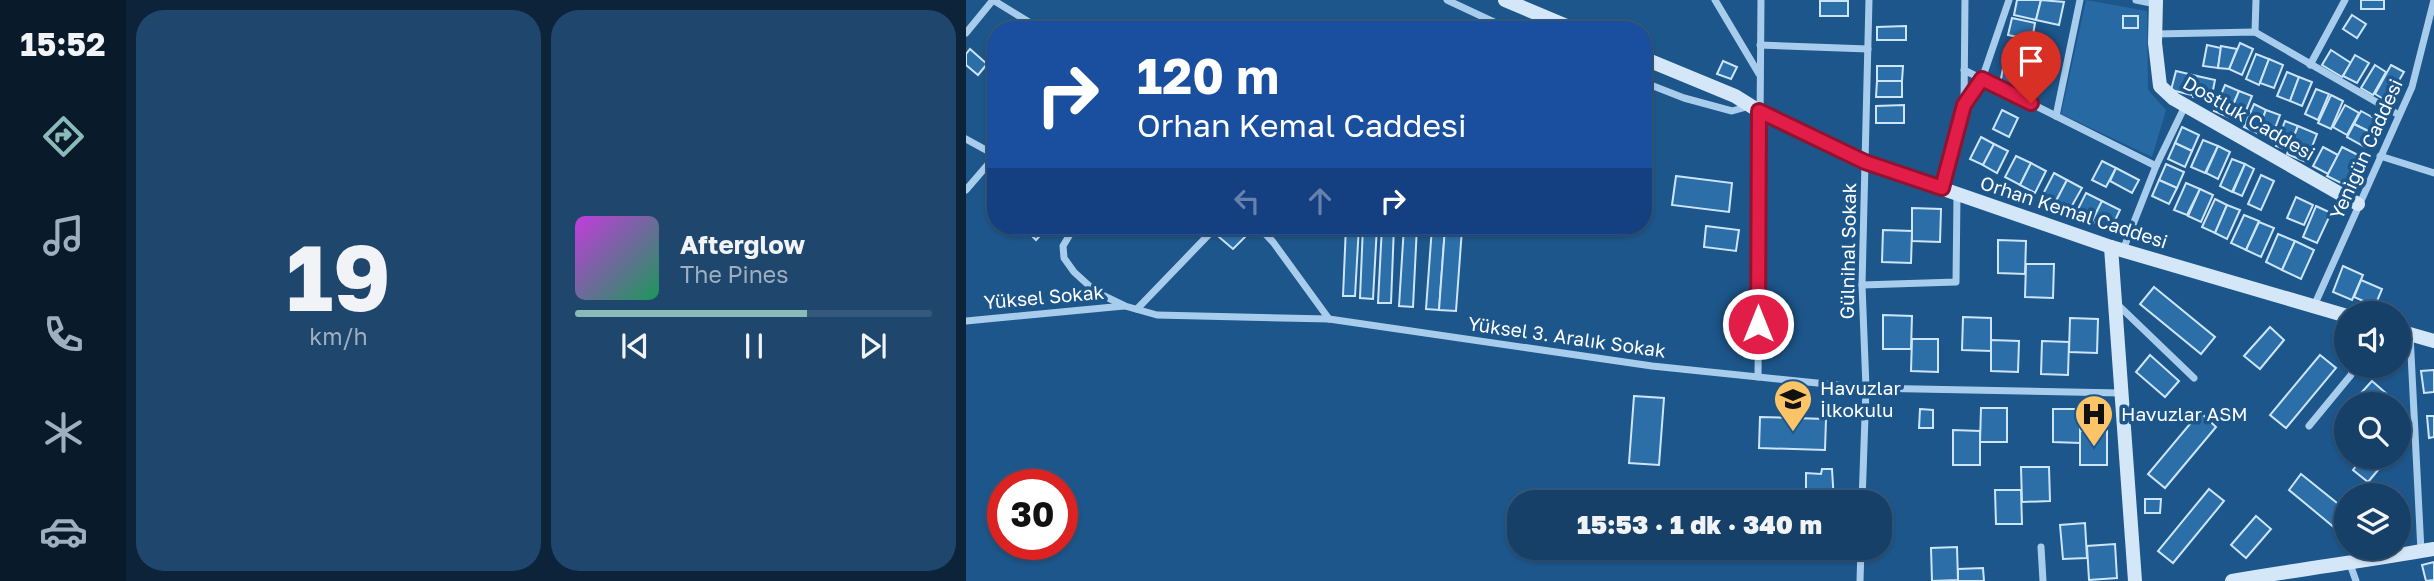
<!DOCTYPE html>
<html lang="tr">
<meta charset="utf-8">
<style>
body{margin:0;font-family:"Golos Text",sans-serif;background:#1f476e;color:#f1f3f6;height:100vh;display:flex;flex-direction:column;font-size:26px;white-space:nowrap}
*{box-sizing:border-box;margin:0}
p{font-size:23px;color:#9eafc0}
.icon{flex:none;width:38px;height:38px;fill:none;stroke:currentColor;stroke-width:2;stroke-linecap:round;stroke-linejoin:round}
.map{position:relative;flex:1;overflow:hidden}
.sheet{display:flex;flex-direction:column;gap:10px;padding:10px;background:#0c2339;width:840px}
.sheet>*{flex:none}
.hud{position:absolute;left:21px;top:21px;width:665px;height:214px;border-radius:28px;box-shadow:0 2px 5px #0004,0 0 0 2px #35597c;background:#1a4fa0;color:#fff;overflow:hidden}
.buttons{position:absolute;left:1368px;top:301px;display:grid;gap:14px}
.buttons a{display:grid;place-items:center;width:77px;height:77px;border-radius:50%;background:#164068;box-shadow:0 2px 5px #0004,0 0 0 2px #35597c;font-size:35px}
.speed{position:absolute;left:21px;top:469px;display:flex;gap:14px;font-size:35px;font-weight:700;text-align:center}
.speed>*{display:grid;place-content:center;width:91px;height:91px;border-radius:50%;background:#164068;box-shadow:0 2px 5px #0004,0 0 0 2px #35597c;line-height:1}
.speed .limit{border:10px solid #d22;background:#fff;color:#111}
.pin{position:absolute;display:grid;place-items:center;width:60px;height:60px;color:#fff;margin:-72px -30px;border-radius:50% 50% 50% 0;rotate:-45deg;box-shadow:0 0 7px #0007}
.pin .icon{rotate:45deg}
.me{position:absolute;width:77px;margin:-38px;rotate:0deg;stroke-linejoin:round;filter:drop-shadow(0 0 5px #0008)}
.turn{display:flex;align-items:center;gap:24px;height:147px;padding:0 35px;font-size:32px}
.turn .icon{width:91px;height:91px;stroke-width:2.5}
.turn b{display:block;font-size:49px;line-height:60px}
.lanes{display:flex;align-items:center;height:66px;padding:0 35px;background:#0003;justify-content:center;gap:35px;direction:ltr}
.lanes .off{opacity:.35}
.sheet .tile{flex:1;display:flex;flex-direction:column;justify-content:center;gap:10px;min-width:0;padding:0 24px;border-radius:28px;background:#1f476e}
.sheet .dial{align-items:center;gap:0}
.dial b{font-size:91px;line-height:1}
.song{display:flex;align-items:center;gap:21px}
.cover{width:84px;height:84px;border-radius:10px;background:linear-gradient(135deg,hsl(290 70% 55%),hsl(150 70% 35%))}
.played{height:7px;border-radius:4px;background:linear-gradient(90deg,#8bbbb9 65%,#35597c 65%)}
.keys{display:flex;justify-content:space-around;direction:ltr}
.sheet .tiles{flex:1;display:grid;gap:10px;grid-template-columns:repeat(2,1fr)}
.trip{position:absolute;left:541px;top:490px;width:385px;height:70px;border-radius:28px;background:#164068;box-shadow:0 2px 5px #0004,0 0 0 2px #35597c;font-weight:800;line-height:70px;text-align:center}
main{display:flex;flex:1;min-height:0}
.menu{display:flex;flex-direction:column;width:126px;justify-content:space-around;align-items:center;background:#091a2a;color:#9eafc0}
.menu .icon{width:49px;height:49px}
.menu .selected{color:#8bbbb9}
.menu b{font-size:32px;color:#f1f3f6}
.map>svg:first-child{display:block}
</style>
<main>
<nav class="menu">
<b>15:52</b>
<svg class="icon selected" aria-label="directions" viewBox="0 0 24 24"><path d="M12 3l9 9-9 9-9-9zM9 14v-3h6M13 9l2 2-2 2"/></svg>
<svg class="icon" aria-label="music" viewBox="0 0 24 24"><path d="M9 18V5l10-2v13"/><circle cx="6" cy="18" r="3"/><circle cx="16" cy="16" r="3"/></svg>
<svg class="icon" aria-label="phone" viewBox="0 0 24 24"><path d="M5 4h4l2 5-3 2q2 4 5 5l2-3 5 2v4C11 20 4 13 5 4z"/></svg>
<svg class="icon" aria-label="climate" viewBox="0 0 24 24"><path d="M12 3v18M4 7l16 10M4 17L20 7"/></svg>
<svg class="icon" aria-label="car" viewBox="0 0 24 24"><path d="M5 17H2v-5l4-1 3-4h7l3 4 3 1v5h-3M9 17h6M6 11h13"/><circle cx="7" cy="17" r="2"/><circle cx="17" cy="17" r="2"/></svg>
</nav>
<section class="sheet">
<div class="tiles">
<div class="tile dial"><b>19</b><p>km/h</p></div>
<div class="tile">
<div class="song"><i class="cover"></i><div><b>Afterglow</b><p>The Pines</p></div></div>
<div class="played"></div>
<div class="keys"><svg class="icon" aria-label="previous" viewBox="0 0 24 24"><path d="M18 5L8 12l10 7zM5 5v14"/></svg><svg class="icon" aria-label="pause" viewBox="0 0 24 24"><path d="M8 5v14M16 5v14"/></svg><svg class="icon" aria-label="next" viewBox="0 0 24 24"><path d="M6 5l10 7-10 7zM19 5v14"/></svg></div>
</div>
</div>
</section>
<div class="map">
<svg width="1468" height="581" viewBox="0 0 1468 581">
<rect width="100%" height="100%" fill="#1d568a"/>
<polygon fill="#2669a3" points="1120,0 1181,11 1182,90 1200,110 1186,157 1095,114"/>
<g fill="#2c6ea8" stroke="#cde5f9" stroke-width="2">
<polygon points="1051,0 1075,0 1070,20 1048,15"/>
<polygon points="1075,0 1098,2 1093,25 1070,20"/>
<rect x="1395" y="0" width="23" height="9"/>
<rect x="854" y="1" width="28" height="15"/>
<polygon points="1386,15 1400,24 1391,38 1377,29"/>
<rect x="1157" y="16" width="15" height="12"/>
<polygon points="1046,18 1069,23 1066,40 1042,35"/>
<polygon points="940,26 940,40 911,40 911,27"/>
<polygon points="1274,43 1287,49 1276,75 1263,69"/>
<polygon points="1241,45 1255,48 1252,68 1237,66"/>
<polygon points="1255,46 1271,49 1263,69 1252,68"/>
<polygon points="4,49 21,64 12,75 0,65 0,54"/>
<polygon points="1365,50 1385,63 1376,77 1356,65"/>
<polygon points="1290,54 1303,59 1293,85 1280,79"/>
<polygon points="1389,55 1403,63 1391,83 1377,76"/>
<polygon points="1303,59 1317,65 1308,88 1294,83"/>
<polygon points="757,61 771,67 765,79 751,74"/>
<polygon points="1038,63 1055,67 1051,88 1034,84"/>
<polygon points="1409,65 1420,72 1407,95 1395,88"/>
<polygon points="1425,65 1438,72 1421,101 1409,94"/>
<polygon points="911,66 937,66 936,81 911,81"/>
<polygon points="1210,71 1231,76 1226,95 1205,90"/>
<polygon points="1321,72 1333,77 1324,101 1311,96"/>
<polygon points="1231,76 1249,80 1245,100 1227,97"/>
<polygon points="1333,77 1346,82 1336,106 1324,101"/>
<polygon points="911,81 936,81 936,97 910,97"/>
<polygon points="1259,85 1273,91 1262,117 1248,111"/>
<polygon points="1350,89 1363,94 1352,120 1339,114"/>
<polygon points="1273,91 1286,96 1275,123 1262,117"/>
<polygon points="1365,95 1377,101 1365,129 1352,123"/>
<polygon points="1288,104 1300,110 1291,133 1278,127"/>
<polygon points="938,105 938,123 910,123 910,106"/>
<polygon points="1379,105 1393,113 1381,135 1367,127"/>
<polygon points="1036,110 1052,118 1043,137 1027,129"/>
<polygon points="1300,110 1314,115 1305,139 1291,133"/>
<polygon points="1395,111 1413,121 1406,133 1388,124"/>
<polygon points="1319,121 1332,126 1322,150 1310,146"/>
<polygon points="1388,124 1406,133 1399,147 1381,137"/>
<polygon points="1332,126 1351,134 1340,162 1321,154"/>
<polygon points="1216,127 1233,135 1226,151 1209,143"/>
<polygon points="1015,137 1028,144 1017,165 1004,159"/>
<polygon points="1237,140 1252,146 1239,173 1225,167"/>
<polygon points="1209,143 1226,151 1219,167 1202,159"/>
<polygon points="1028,144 1042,151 1031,173 1017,165"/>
<polygon points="1252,146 1264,152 1252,179 1240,173"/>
<polygon points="1357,147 1372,155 1362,174 1347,166"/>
<polygon points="1376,147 1394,156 1379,185 1361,176"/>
<polygon points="1050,156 1065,163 1054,185 1039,177"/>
<polygon points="1266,159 1279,164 1266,192 1254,186"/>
<polygon points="1136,161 1150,168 1140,187 1126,180"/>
<polygon points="1065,163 1080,171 1069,193 1054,185"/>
<polygon points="1200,164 1218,172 1211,188 1193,180"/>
<polygon points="1279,164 1288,169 1276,196 1267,192"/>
<polygon points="1150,168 1173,180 1166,193 1144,181"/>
<polygon points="1088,173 1101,180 1089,203 1076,196"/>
<polygon points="1295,175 1308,181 1295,210 1282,204"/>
<polygon points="710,176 766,183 763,212 706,205"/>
<polygon points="1101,180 1116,188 1103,211 1089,203"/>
<polygon points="1193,180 1211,188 1203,204 1186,196"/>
<polygon points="1220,183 1234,189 1221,215 1208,210"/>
<polygon points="1234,189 1247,195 1235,222 1222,216"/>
<polygon points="1120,193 1136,201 1126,221 1110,213"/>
<polygon points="1330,197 1347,205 1338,225 1321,218"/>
<polygon points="1249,199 1261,205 1249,233 1236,227"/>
<polygon points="1136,201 1154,210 1144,231 1126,221"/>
<polygon points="1261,205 1274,210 1261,239 1249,233"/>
<polygon points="1350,206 1365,213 1351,243 1337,237"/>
<polygon points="946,208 975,209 974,242 946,241"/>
<polygon points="1278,215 1293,221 1280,250 1265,243"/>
<polygon points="1293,222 1308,228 1295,257 1280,250"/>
<polygon points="56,226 78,226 81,228 70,240"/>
<polygon points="263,226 272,226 281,235 267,249 253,237"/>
<polygon points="380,226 393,226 389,296 377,296"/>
<polygon points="397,226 411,226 407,299 394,298"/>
<polygon points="416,226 428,226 425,303 412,303"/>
<polygon points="438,226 451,226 447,307 433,306"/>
<polygon points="740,226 773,230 770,251 738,247"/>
<polygon points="466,227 479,228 473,310 460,309"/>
<polygon points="479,228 496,229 490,311 473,310"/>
<polygon points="917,230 946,231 945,263 916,262"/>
<polygon points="1312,234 1329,241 1316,270 1300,262"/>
<polygon points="1032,240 1060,241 1059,274 1032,273"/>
<polygon points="1329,241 1348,250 1335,279 1316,270"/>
<polygon points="1060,264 1088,264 1087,298 1059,297"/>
<polygon points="1377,266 1397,275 1386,300 1367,292"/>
<polygon points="1395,280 1416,289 1409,306 1388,297"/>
<polygon points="1188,287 1249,337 1235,354 1174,304"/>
<polygon points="917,315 946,316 945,349 917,349"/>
<polygon points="997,317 1025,318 1025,351 996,350"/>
<polygon points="1104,318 1132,319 1131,353 1103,352"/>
<polygon points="1304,327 1318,340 1294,369 1278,356"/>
<polygon points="946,339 972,339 972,372 945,371"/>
<polygon points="1025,340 1053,341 1052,372 1025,371"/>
<polygon points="1076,341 1103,342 1102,375 1075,374"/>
<polygon points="1184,355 1213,381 1199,397 1170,372"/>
<polygon points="1354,355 1370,368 1320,428 1304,415"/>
<polygon points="1468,370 1468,392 1458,393 1455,371"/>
<polygon points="1406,381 1421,394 1412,404 1385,404"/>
<polygon points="668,396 698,398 693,465 663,463"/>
<polygon points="1015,408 1041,408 1041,442 1014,442"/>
<polygon points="954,409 967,410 967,428 953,428"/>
<polygon points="1087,409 1114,409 1114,443 1087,442"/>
<polygon points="1234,412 1250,427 1199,488 1182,474"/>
<polygon points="1461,416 1468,416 1468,437 1463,438"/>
<polygon points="794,417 860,419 859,450 793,448"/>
<polygon points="987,430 1014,431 1014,465 987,465"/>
<rect x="1114" y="431" width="27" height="34"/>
<polygon points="1397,457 1423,457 1402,482 1387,470"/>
<polygon points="1055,467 1083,467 1084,501 1056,502"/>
<polygon points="856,469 866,469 868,502 840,502 840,473 855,474"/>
<polygon points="1335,474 1381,511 1381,538 1323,490"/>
<polygon points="1243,489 1258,501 1207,563 1192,551"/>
<polygon points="1029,490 1055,490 1056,524 1030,524"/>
<polygon points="1179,499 1195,499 1194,513 1179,513"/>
<polygon points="1290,516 1305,529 1280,558 1265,545"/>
<polygon points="1119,523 1121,558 1097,559 1094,525"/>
<polygon points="1149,544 1151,578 1123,580 1121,546"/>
<polygon points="991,547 992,580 966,581 965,548"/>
<polygon points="834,548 862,548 862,559 834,558"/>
<polygon points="1468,562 1468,580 1460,581 1456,565"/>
<polygon points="1017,568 1018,581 992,581 992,569"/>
</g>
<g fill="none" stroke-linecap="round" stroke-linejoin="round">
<g stroke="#a8cdec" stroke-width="7">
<polyline points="27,0 76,30"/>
<polyline points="481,0 545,30"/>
<polyline points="749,0 793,74"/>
<polyline points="1170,0 1190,4"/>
<polyline points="1289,32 1290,0"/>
<polyline points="0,33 27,0"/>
<polyline points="1190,34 1289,32 1433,115"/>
<polyline points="794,45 902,49"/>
<polyline points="1344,65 1379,0"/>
<polyline points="998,70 1190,166"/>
<polyline points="677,82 718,98 766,111 784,106"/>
<polyline points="999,105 1016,79 1043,0"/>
<polyline points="1090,116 1114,0"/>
<polyline points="0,139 29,155"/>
<polyline points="1414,156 1468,173"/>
<polyline points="976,188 998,105 999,0"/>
<polyline points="0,190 30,155"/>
<polyline points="109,226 97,246 98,258 108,272 130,292 159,306 191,315 363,319 686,366 900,388 1155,393"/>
<polyline points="292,226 307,242 363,319"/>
<polyline points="1157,250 1190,166 1219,106"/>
<polyline points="896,285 990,282 991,195"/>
<polyline points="1150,303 1228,378"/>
<polyline points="1348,306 1446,87 1468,0"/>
<polyline points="171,309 251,226"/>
<polyline points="0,321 158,306"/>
<polyline points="1444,334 1455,551"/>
<polyline points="792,377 795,0"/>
<polyline points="1343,426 1385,375 1388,366"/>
<polyline points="896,502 900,388 896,285 903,0"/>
<polyline points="1075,547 1077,581"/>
<polyline points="1384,564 1390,581"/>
<polyline points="894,581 895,548"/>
</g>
<g stroke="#d4e7f9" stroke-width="14">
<polyline points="539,0 610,30"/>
<polyline points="1190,0 1189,43 1194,86 1208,99 1392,204"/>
<polyline points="677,58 769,96 793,111 899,162 1145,247 1381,316"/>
<polyline points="1145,247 1169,581"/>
<polyline points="1433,331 1468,341"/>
<path d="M1266 581C1334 569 1401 561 1468 549"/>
</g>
</g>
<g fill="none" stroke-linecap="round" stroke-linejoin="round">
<defs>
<polyline id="route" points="792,324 793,111 899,162 976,188 998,105 1016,79 1065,103"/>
</defs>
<use href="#route" stroke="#92132f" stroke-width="18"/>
<use href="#route" stroke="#e11d48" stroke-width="12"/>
</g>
<defs>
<symbol id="school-pin" viewBox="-11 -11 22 30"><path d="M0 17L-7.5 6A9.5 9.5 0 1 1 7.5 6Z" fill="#fcc466" stroke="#1d568a"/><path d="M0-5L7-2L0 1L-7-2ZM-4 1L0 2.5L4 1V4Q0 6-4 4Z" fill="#111"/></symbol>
<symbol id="hospital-pin" viewBox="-11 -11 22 30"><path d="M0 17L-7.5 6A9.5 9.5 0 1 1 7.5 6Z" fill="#fcc466" stroke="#1d568a"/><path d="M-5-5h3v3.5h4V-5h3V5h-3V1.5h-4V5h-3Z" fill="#111"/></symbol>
</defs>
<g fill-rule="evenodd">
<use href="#school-pin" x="805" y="377" width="44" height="60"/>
<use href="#hospital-pin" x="1106" y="392" width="44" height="60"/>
</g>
<g text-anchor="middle" stroke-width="7" stroke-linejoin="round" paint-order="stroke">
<g font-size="19" fill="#fff" stroke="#1d568a">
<text transform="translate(1283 118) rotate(30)" y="7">Dostluk Caddesi</text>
<text transform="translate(1400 149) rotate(-66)" y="7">Yenigün Caddesi</text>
<text transform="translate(1108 212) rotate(18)" y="7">Orhan Kemal Caddesi</text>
<text transform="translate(882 251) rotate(-89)" y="7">Gülnihal Sokak</text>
<text transform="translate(78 297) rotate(-5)" y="7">Yüksel Sokak</text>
<text transform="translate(601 337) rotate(8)" y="7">Yüksel 3. Aralık Sokak</text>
</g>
<g font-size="19" fill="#fff" stroke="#1d568a" text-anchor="start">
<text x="854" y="395">Havuzlar<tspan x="854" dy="22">İlkokulu</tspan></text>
<text x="1155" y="421">Havuzlar ASM</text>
</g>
</g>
</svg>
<div class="buttons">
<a><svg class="icon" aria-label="sound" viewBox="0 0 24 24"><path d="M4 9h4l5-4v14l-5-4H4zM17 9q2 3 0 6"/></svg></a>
<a><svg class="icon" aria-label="search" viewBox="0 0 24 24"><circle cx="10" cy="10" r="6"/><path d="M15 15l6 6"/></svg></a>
<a><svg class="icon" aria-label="layers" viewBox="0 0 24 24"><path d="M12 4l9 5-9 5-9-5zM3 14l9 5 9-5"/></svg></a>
</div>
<div class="speed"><div class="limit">30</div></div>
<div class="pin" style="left:1065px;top:103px;background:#d93025"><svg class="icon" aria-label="arrive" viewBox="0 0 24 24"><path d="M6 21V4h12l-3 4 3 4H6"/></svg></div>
<svg class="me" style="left:792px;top:324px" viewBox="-20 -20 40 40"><circle r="17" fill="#e11d48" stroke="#fff" stroke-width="3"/><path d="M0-11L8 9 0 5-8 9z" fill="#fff"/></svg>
<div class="trip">15:53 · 1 dk · 340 m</div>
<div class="hud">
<div class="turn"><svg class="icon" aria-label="right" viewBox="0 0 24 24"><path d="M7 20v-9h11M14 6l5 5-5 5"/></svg><div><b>120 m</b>Orhan Kemal Caddesi</div></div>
<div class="lanes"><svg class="icon off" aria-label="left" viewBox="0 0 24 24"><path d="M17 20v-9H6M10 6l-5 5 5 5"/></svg><svg class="icon off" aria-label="ahead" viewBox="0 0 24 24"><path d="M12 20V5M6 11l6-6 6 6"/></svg><svg class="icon" aria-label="right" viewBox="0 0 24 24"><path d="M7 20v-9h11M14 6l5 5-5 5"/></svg></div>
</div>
</div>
</main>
